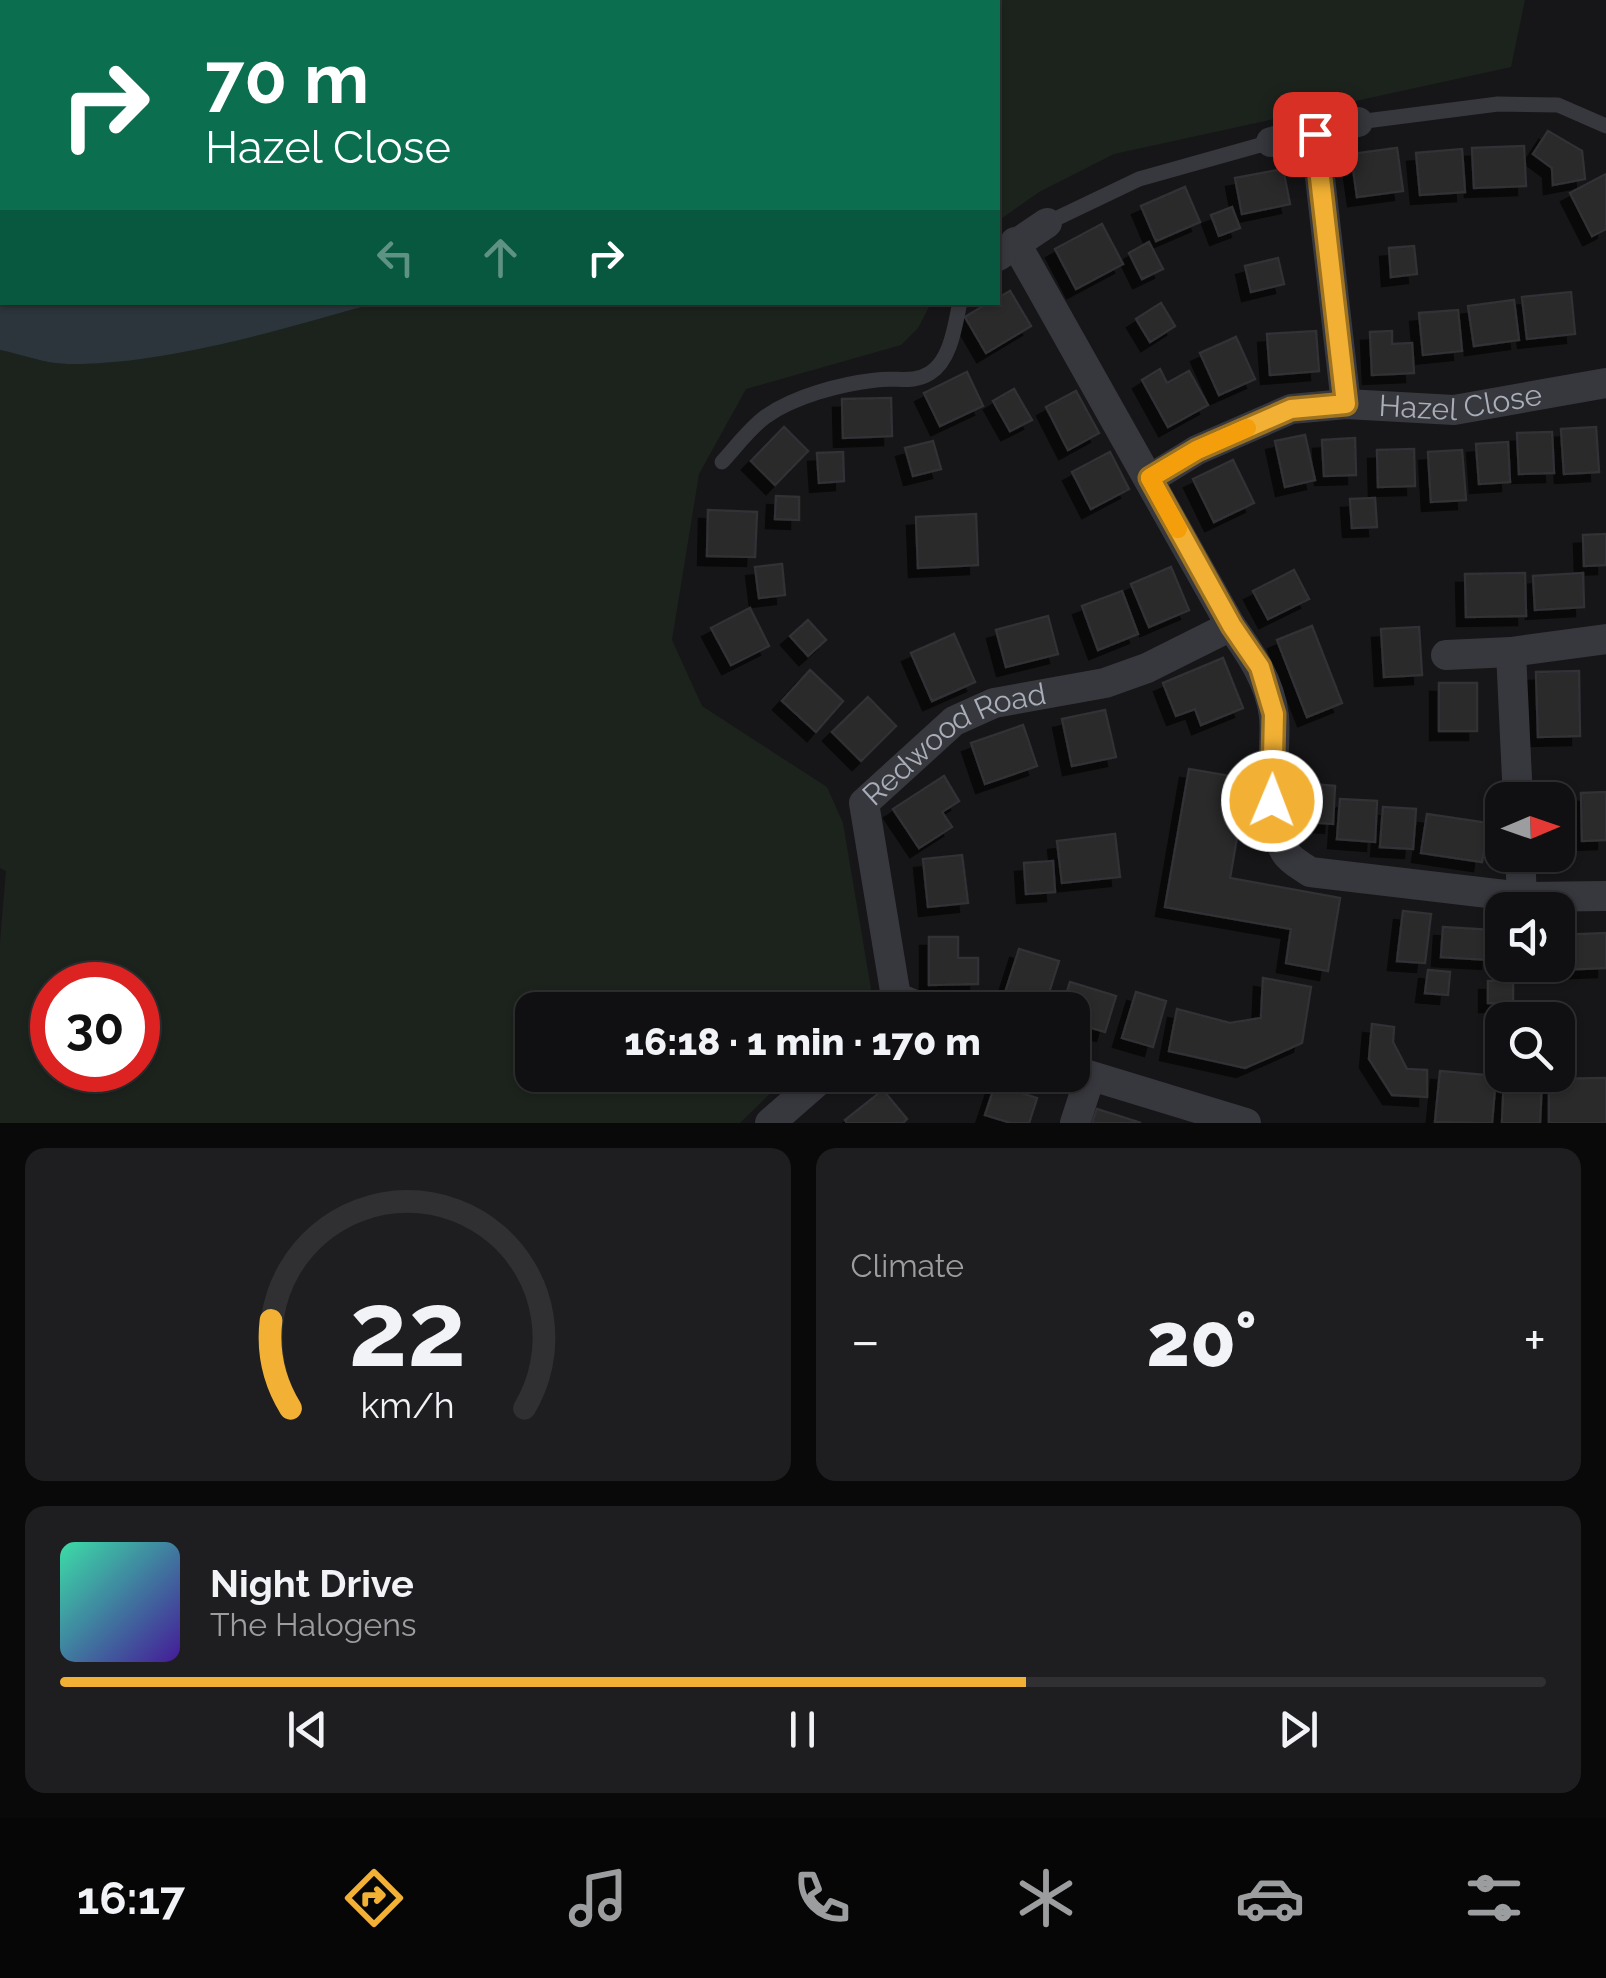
<!DOCTYPE html>
<meta charset="utf-8">
<style>
body{margin:0;font-family:Raleway,sans-serif;background:#1e1e20;color:#f1f3f6;height:100vh;display:flex;flex-direction:column;font-size:38px;white-space:nowrap}
*{box-sizing:border-box;margin:0}
p{font-size:32px;color:#9c9d9f}
.icon{flex:none;width:55px;height:55px;fill:none;stroke:currentColor;stroke-width:2;stroke-linecap:round;stroke-linejoin:round}
.map{position:relative;height:1123px;overflow:hidden}
.details{display:flex;flex-direction:column;gap:25px;padding:25px;background:#09090a;flex:1}
.details>*{flex:none}
.top-card{position:absolute;left:0px;top:0px;width:1000px;height:305px;box-shadow:0 2px 8px #0004,0 0 0 2px #303032;background:#0b6e4f;color:#fff;overflow:hidden}
.needle{width:65px;rotate:88deg}
.tools{position:absolute;left:1485px;top:782px;display:grid;gap:20px}
.tools a{display:grid;place-items:center;width:90px;height:90px;border-radius:20px;background:#101012;box-shadow:0 2px 8px #0004,0 0 0 2px #303032;font-size:50px}
.speed{position:absolute;left:30px;top:962px;display:flex;gap:20px;font-size:50px;font-weight:700;text-align:center}
.speed>*{display:grid;place-content:center;width:130px;height:130px;border-radius:50%;background:#101012;box-shadow:0 2px 8px #0004,0 0 0 2px #303032;line-height:1}
.speed .limit{border:15px solid #d22;background:#fff;color:#111}
.pin{position:absolute;display:grid;place-items:center;width:85px;height:85px;color:#fff;margin:-42px;border-radius:20px;box-shadow:0 5px 15px #0006}
.me{position:absolute;width:110px;margin:-55px;rotate:1deg;stroke-linejoin:round;filter:drop-shadow(0 0 8px #0008)}
.turn{display:flex;align-items:center;gap:35px;height:210px;padding:0 40px;font-size:45px}
.turn .icon{width:130px;height:130px;stroke-width:2.5}
.turn b{display:block;font-size:70px;line-height:85px}
.lanes{display:flex;align-items:center;height:95px;padding:0 40px;background:#0003;justify-content:center;gap:50px;direction:ltr}
.lanes .off{opacity:.35}
.big{font-size:75px;font-weight:800;line-height:1.1}
.details .card{flex:1;display:flex;flex-direction:column;justify-content:center;gap:15px;min-width:0;padding:0 35px;border-radius:20px;background:#1e1e20}
.details .dial{align-items:center;gap:0}
.dial svg{height:260px;overflow:visible;fill:none;stroke:#303032;stroke-width:7;stroke-linecap:round;text-anchor:middle}
.dial text{fill:#f1f3f6;stroke:none}
.song{display:flex;align-items:center;gap:30px}
.cover{width:120px;height:120px;border-radius:15px;background:linear-gradient(135deg,hsl(160 70% 55%),hsl(260 70% 35%))}
.played{height:10px;border-radius:5px;background:linear-gradient(90deg,#f2b134 65%,#303032 65%)}
.keys{display:flex;justify-content:space-around;direction:ltr}
.heat{display:flex;justify-content:space-between;align-items:center;font-size:55px;direction:ltr}
.details .tiles{flex:1;display:grid;gap:25px;grid-template-columns:1fr 1fr}
.card:last-child{grid-column:span 2}
.trip{position:absolute;left:515px;top:992px;width:575px;height:100px;border-radius:20px;background:#101012;box-shadow:0 2px 8px #0004,0 0 0 2px #303032;font-weight:800;line-height:100px;text-align:center}
.dock{display:flex;height:160px;justify-content:space-around;align-items:center;background:#060607;color:#9c9d9f}
.dock .icon{width:70px;height:70px}
.dock .selected{color:#f2b134}
.dock b{font-size:45px;color:#f1f3f6}
.map>svg:first-child{display:block}
</style>
<div class="map">
<svg width="1606" height="1123" viewBox="0 0 1606 1123">
<defs>
<filter id="shadow"><feDropShadow dx="-9" dy="9" stdDeviation="0" flood-color="#0009"/></filter>
</defs>
<rect width="100%" height="100%" fill="#161618"/>
<g fill="#1c231d" fill-rule="evenodd">
<polygon points="0,0 771,0 2,2 2,289"/>
<polygon points="804,0 1525,0 1511,67 1114,154 1039,192 998,221 998,2 801,2"/>
<path d="M376 303H931L918 328 901 345 746 389 699 474 672 640 702 706 827 787 843 823 871 989 852 1010H532V1075H789L740 1123H0V942L6 871 0 868V350C21 354 46 364 68 364 163 364 283 328 376 303ZM52 985H138V1070H52Z"/>
</g>
<path fill="#2c353c" d="M0 255 2 302 376 303C282 329 165 365 68 364 46 364 21 354 0 350Z"/>
<g fill="#29292c" stroke="#303034" stroke-width="2.5" filter="url(#shadow)">
<polygon points="1548,131 1582,151 1585,179 1553,185 1552,168 1533,154"/>
<polygon points="1524,146 1526,186 1474,188 1472,148"/>
<polygon points="1397,148 1403,191 1357,197 1351,154"/>
<polygon points="1462,149 1465,192 1420,195 1416,153"/>
<polygon points="1283,169 1290,204 1242,214 1235,178"/>
<polygon points="1606,174 1606,229 1592,236 1570,193"/>
<polygon points="1185,187 1200,222 1156,241 1141,206"/>
<polygon points="1232,207 1240,228 1219,236 1211,215"/>
<polygon points="1102,224 1123,264 1076,289 1055,249"/>
<polygon points="1149,242 1163,269 1142,279 1129,253"/>
<polygon points="1414,246 1417,274 1391,277 1389,248"/>
<polygon points="1278,258 1284,284 1251,292 1245,266"/>
<polygon points="1010,291 1031,326 986,353 965,317 990,302 998,302 998,298"/>
<polygon points="1571,292 1575,334 1527,339 1522,297"/>
<polygon points="1514,300 1519,340 1474,346 1468,306"/>
<polygon points="1161,303 1175,326 1150,342 1136,319"/>
<polygon points="1458,310 1462,351 1423,355 1419,313"/>
<polygon points="1316,331 1319,371 1270,375 1267,334"/>
<polygon points="1392,331 1392,344 1412,343 1414,373 1372,375 1370,332"/>
<polygon points="1236,337 1255,379 1219,395 1200,353"/>
<polygon points="1160,369 1167,383 1189,371 1208,405 1168,427 1142,380"/>
<polygon points="967,372 983,406 940,426 924,393"/>
<polygon points="1014,389 1032,420 1010,431 993,401"/>
<polygon points="1076,391 1099,433 1068,450 1046,407"/>
<polygon points="891,398 892,436 843,438 842,399"/>
<polygon points="784,427 808,451 775,485 751,461"/>
<polygon points="1596,427 1599,472 1564,474 1561,429"/>
<polygon points="1552,432 1554,473 1519,474 1517,433"/>
<polygon points="1305,435 1315,480 1285,487 1275,441"/>
<polygon points="1355,438 1356,475 1324,476 1322,440"/>
<polygon points="933,441 941,469 913,476 905,448"/>
<polygon points="1508,442 1510,482 1479,484 1476,444"/>
<polygon points="1414,449 1415,486 1378,487 1377,450"/>
<polygon points="1462,450 1466,500 1431,502 1428,452"/>
<polygon points="843,452 844,481 819,483 817,453"/>
<polygon points="1110,452 1129,489 1091,509 1072,472"/>
<polygon points="1233,460 1254,503 1214,522 1193,479"/>
<polygon points="776,496 799,497 799,520 775,519"/>
<polygon points="1375,498 1377,527 1352,528 1350,499"/>
<polygon points="708,510 757,512 755,557 707,556"/>
<polygon points="976,514 978,565 918,568 916,517"/>
<polygon points="1606,534 1606,565 1584,566 1583,535"/>
<polygon points="782,564 785,595 759,598 755,567"/>
<polygon points="1171,567 1189,610 1149,627 1131,584"/>
<polygon points="1294,570 1309,599 1268,619 1253,591"/>
<polygon points="1525,573 1526,616 1466,617 1465,574"/>
<polygon points="1583,573 1584,607 1535,610 1533,576"/>
<polygon points="1122,591 1138,634 1098,650 1082,606"/>
<polygon points="750,608 769,646 731,665 711,628"/>
<polygon points="1048,616 1058,654 1006,667 996,630"/>
<polygon points="808,620 826,640 808,656 790,636"/>
<polygon points="1312,626 1342,703 1307,717 1277,640"/>
<polygon points="1419,627 1422,675 1384,677 1381,629"/>
<polygon points="954,634 975,682 932,701 911,653"/>
<polygon points="1223,658 1243,708 1201,725 1195,709 1176,716 1163,683"/>
<polygon points="810,670 843,701 816,732 782,701"/>
<polygon points="1579,671 1580,736 1538,737 1536,672"/>
<rect x="1439" y="683" width="38" height="48"/>
<polygon points="868,697 896,726 861,761 832,732"/>
<polygon points="1105,710 1116,757 1072,766 1062,719"/>
<polygon points="1023,725 1037,766 985,784 971,743"/>
<polygon points="1189,769 1247,779 1230,878 1340,898 1328,971 1286,963 1291,929 1165,907"/>
<polygon points="944,776 959,801 942,812 952,827 919,848 893,809"/>
<polygon points="1298,783 1335,786 1333,824 1295,821"/>
<polygon points="1606,792 1606,840 1582,841 1581,793"/>
<polygon points="1573,795 1575,843 1558,843 1558,800 1540,800 1540,796"/>
<polygon points="1340,799 1377,801 1375,842 1337,839"/>
<polygon points="1383,807 1416,809 1413,849 1380,847"/>
<polygon points="1427,814 1488,823 1482,862 1421,853"/>
<polygon points="1115,834 1120,877 1062,883 1057,841"/>
<polygon points="962,855 968,903 928,907 923,859"/>
<polygon points="1053,861 1055,892 1026,894 1024,863"/>
<polygon points="1403,911 1431,914 1425,963 1397,961"/>
<polygon points="1443,927 1492,930 1490,960 1441,957"/>
<polygon points="1606,933 1606,968 1555,970 1558,935"/>
<polygon points="929,937 958,937 958,958 978,958 978,984 929,985"/>
<polygon points="1019,949 1059,961 1044,1008 1004,996"/>
<polygon points="1428,970 1450,972 1448,995 1425,993"/>
<polygon points="1263,978 1311,987 1302,1043 1245,1068 1169,1051 1177,1009 1230,1023 1261,1018"/>
<rect x="1488" y="981" width="25" height="22"/>
<polygon points="1070,982 1116,996 1105,1032 1072,1022 1072,1010 1061,1010"/>
<polygon points="1136,992 1166,1001 1153,1047 1122,1038"/>
<polygon points="1372,1024 1394,1027 1393,1042 1407,1069 1427,1070 1427,1097 1392,1095 1369,1059"/>
<polygon points="1440,1071 1496,1076 1492,1123 1435,1122"/>
<polygon points="1504,1077 1542,1079 1540,1123 1502,1123"/>
<polygon points="1606,1078 1606,1123 1549,1123 1549,1079"/>
<polygon points="995,1085 1037,1098 1029,1123 1011,1123 985,1115"/>
<polygon points="883,1090 907,1119 903,1123 847,1123 845,1120"/>
<polygon points="1097,1109 1141,1123 1092,1123"/>
</g>
<g fill="none" stroke-linecap="round" stroke-linejoin="round">
<g stroke="#37383d" stroke-width="15">
<polyline points="1358,122 1498,104 1558,105 1606,126"/>
<polyline points="1047,223 1139,179 1271,142"/>
<path d="M722 462C735 448 749 429 765 417 794 396 841 384 876 380 895 377 913 384 930 373 951 360 955 325 960 302"/>
</g>
<g stroke="#37383d" stroke-width="30">
<polyline points="1315,134 1346,404"/>
<polyline points="1271,142 1358,122"/>
<path d="M1015 242 1231 626C1251 654 1270 682 1274 716 1278 760 1260 813 1286 853 1291 861 1302 866 1310 872L1522 897 1606 896"/>
<polyline points="998,256 1047,223"/>
<path id="s1" d="M1150 479 1197 450 1291 409 1346 404 1454 410 1606 383"/>
<polyline points="1511,652 1518,800"/>
<polyline points="1446,655 1511,652 1606,639"/>
<polyline points="1520,855 1522,897"/>
<path id="s2" d="M896 997 864 803 954 721 994 703 1105 683 1147 668 1231 626"/>
<polyline points="885,1010 896,997 927,1010"/>
<polyline points="1072,1070 1246,1123"/>
<polyline points="770,1123 825,1075"/>
<polyline points="1075,1123 1090,1077"/>
</g>
</g>
<g fill="none" stroke-linecap="round" stroke-linejoin="round">
<defs>
<polyline id="route" points="1272,801 1274,714 1260,667 1232,626 1150,478 1197,450 1291,409 1346,404 1315,134"/>
</defs>
<use href="#route" stroke="#9d7322" stroke-width="25"/>
<use href="#route" stroke="#f2b134" stroke-width="18"/>
<polyline stroke="#f59e0b" stroke-width="18" points="1178,529 1150,478 1197,450 1247,428"/>
</g>
<g text-anchor="middle" stroke-width="10" stroke-linejoin="round" paint-order="stroke">
<g font-size="30" fill="#a8adb8" stroke="#111113">
<text dy="10" stroke="none"><textPath href="#s1" startOffset="328">Hazel Close</textPath></text>
<text dy="10" stroke="none"><textPath href="#s2" startOffset="308">Redwood Road</textPath></text>
</g>
</g>
</svg>
<div class="tools">
<a><svg class="needle" viewBox="-14 -14 28 28"><path d="M0-13l5 13h-10z" fill="#e53935"/><path d="M0 13l5-13h-10z" fill="#9c9d9f"/></svg></a>
<a><svg class="icon" aria-label="sound" viewBox="0 0 24 24"><path d="M4 9h4l5-4v14l-5-4H4zM17 9q2 3 0 6"/></svg></a>
<a><svg class="icon" aria-label="search" viewBox="0 0 24 24"><circle cx="10" cy="10" r="6"/><path d="M15 15l6 6"/></svg></a>
</div>
<div class="speed"><div class="limit">30</div></div>
<div class="pin" style="left:1315px;top:134px;background:#d93025"><svg class="icon" aria-label="arrive" viewBox="0 0 24 24"><path d="M6 21V4h12l-3 4 3 4H6"/></svg></div>
<svg class="me" style="left:1272px;top:801px" viewBox="-20 -20 40 40"><circle r="17" fill="#f2b134" stroke="#fff" stroke-width="3"/><path d="M0-11L8 9 0 5-8 9z" fill="#fff"/></svg>
<div class="trip">16:18 · 1 min · 170 m</div>
<div class="top-card">
<div class="turn"><svg class="icon" aria-label="right" viewBox="0 0 24 24"><path d="M7 20v-9h11M14 6l5 5-5 5"/></svg><div><b>70 m</b>Hazel Close</div></div>
<div class="lanes"><svg class="icon off" aria-label="left" viewBox="0 0 24 24"><path d="M17 20v-9H6M10 6l-5 5 5 5"/></svg><svg class="icon off" aria-label="ahead" viewBox="0 0 24 24"><path d="M12 20V5M6 11l6-6 6 6"/></svg><svg class="icon" aria-label="right" viewBox="0 0 24 24"><path d="M7 20v-9h11M14 6l5 5-5 5"/></svg></div>
</div>
</div>
<section class="details">
<div class="tiles">
<div class="card dial"><svg viewBox="0 0 100 80">
<path d="M14 69A42 42 0 1 1 86 69"/>
<path d="M14 69A42 42 0 0 1 8 42" stroke="#f2b134"/>
<text x="50" y="56" font-size="32" font-weight="700">22</text>
<text x="50" y="72" font-size="11">km/h</text>
</svg></div>
<div class="card"><p>Climate</p>
<div class="heat"><a>−</a><b class="big">20°</b><a>+</a></div>
</div>
<div class="card">
<div class="song"><i class="cover"></i><div><b>Night Drive</b><p>The Halogens</p></div></div>
<div class="played"></div>
<div class="keys"><svg class="icon" aria-label="previous" viewBox="0 0 24 24"><path d="M18 5L8 12l10 7zM5 5v14"/></svg><svg class="icon" aria-label="pause" viewBox="0 0 24 24"><path d="M8 5v14M16 5v14"/></svg><svg class="icon" aria-label="next" viewBox="0 0 24 24"><path d="M6 5l10 7-10 7zM19 5v14"/></svg></div>
</div>
</div>
</section>
<nav class="dock">
<b>16:17</b>
<svg class="icon selected" aria-label="directions" viewBox="0 0 24 24"><path d="M12 3l9 9-9 9-9-9zM9 14v-3h6M13 9l2 2-2 2"/></svg>
<svg class="icon" aria-label="music" viewBox="0 0 24 24"><path d="M9 18V5l10-2v13"/><circle cx="6" cy="18" r="3"/><circle cx="16" cy="16" r="3"/></svg>
<svg class="icon" aria-label="phone" viewBox="0 0 24 24"><path d="M5 4h4l2 5-3 2q2 4 5 5l2-3 5 2v4C11 20 4 13 5 4z"/></svg>
<svg class="icon" aria-label="climate" viewBox="0 0 24 24"><path d="M12 3v18M4 7l16 10M4 17L20 7"/></svg>
<svg class="icon" aria-label="car" viewBox="0 0 24 24"><path d="M5 17H2v-5l4-1 3-4h7l3 4 3 1v5h-3M9 17h6M6 11h13"/><circle cx="7" cy="17" r="2"/><circle cx="17" cy="17" r="2"/></svg>
<svg class="icon" aria-label="filters" viewBox="0 0 24 24"><path d="M4 7h16M4 17h16"/><circle cx="9" cy="7" r="2"/><circle cx="15" cy="17" r="2"/></svg>
</nav>
